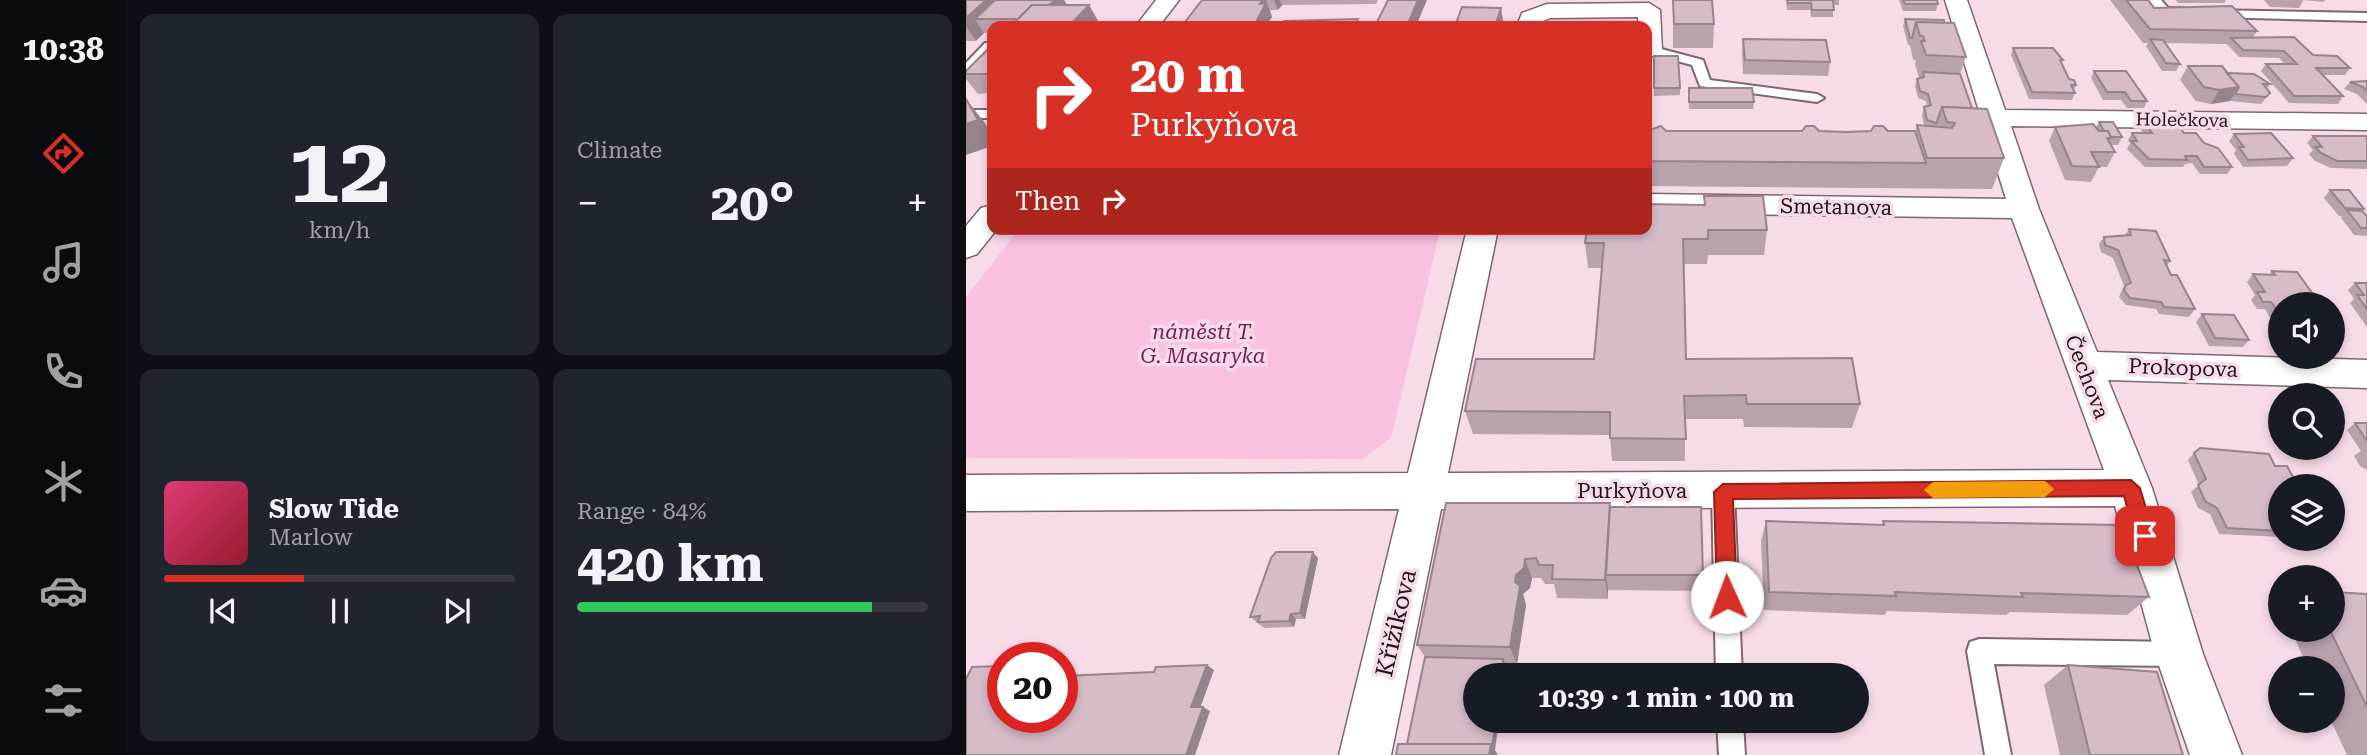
<!DOCTYPE html>
<meta charset="utf-8">
<style>
body{margin:0;font-family:"Roboto Serif",serif;background:#20242c;color:#f1f3f6;height:100vh;display:flex;flex-direction:column;font-size:26px;white-space:nowrap}
*{box-sizing:border-box;margin:0}
p{font-size:23px;color:#9ea1a6}
.icon{flex:none;width:38px;height:38px;fill:none;stroke:currentColor;stroke-width:2;stroke-linecap:round;stroke-linejoin:round}
.map{position:relative;flex:1;overflow:hidden}
.panel{display:flex;flex-direction:column;gap:14px;padding:14px;background:#0d0f14;width:840px}
.panel>*{flex:none}
.guide{position:absolute;left:21px;top:21px;width:665px;height:214px;border-radius:14px;box-shadow:0 4px 10px #0003;background:#d93025;color:#fff;overflow:hidden}
.tools{position:absolute;left:1302px;top:292px;display:grid;gap:14px}
.tools a{display:grid;place-items:center;width:77px;height:77px;border-radius:50%;background:#171b24;box-shadow:0 4px 10px #0003;font-size:35px}
.speed{position:absolute;left:21px;top:642px;display:flex;gap:14px;font-size:35px;font-weight:700;text-align:center}
.speed>*{display:grid;place-content:center;width:91px;height:91px;border-radius:50%;background:#171b24;box-shadow:0 4px 10px #0003;line-height:1}
.speed .limit{border:10px solid #d22;background:#fff;color:#111}
.pin{position:absolute;display:grid;place-items:center;width:60px;height:60px;color:#fff;margin:-30px;border-radius:14px;box-shadow:0 4px 10px #0006}
.me{position:absolute;width:77px;margin:-38px;rotate:358deg;stroke-linejoin:round;filter:drop-shadow(0 0 5px #0008)}
.turn{display:flex;align-items:center;gap:24px;height:147px;padding:0 28px;font-size:32px}
.turn .icon{width:91px;height:91px;stroke-width:2.5}
.turn b{display:block;font-size:49px;line-height:60px}
.then{display:flex;align-items:center;height:66px;padding:0 28px;background:#0003;gap:14px;font-size:26px}
.big{font-size:52px;font-weight:700;line-height:1.1}
.panel .widget{flex:1;display:flex;flex-direction:column;justify-content:center;gap:10px;min-width:0;padding:0 24px;border-radius:14px;background:#20242c}
.panel .dial{align-items:center;gap:0}
.dial b{font-size:91px;line-height:1}
.song{display:flex;align-items:center;gap:21px}
.cover{width:84px;height:84px;border-radius:10px;background:linear-gradient(135deg,hsl(340 70% 55%),hsl(350 70% 35%))}
.played{height:7px;border-radius:4px;background:linear-gradient(90deg,#d93025 40%,#363941 40%)}
.keys{display:flex;justify-content:space-around;direction:ltr}
.heat{display:flex;justify-content:space-between;align-items:center;font-size:38px;direction:ltr}
.charge{height:10px;border-radius:5px;background:linear-gradient(90deg,#34c759 84%,#363941 0)}
.panel .tiles{flex:1;display:grid;gap:14px;grid-template-columns:repeat(2,1fr)}
.trip{position:absolute;left:497px;top:663px;width:406px;height:70px;border-radius:35px;background:#171b24;box-shadow:0 4px 10px #0003;font-weight:700;line-height:70px;text-align:center}
main{display:flex;flex:1;min-height:0}
.menu{display:flex;flex-direction:column;width:126px;justify-content:space-around;align-items:center;background:#090b0e;color:#9ea1a6}
.menu .icon{width:49px;height:49px}
.menu .on{color:#d93025}
.menu b{font-size:32px;color:#f1f3f6}
.map>svg:first-child{display:block}
</style>
<main>
<nav class="menu">
<b>10:38</b>
<svg class="icon on" aria-label="directions" viewBox="0 0 24 24"><path d="M12 3l9 9-9 9-9-9zM9 14v-3h6M13 9l2 2-2 2"/></svg>
<svg class="icon" aria-label="music" viewBox="0 0 24 24"><path d="M9 18V5l10-2v13"/><circle cx="6" cy="18" r="3"/><circle cx="16" cy="16" r="3"/></svg>
<svg class="icon" aria-label="phone" viewBox="0 0 24 24"><path d="M5 4h4l2 5-3 2q2 4 5 5l2-3 5 2v4C11 20 4 13 5 4z"/></svg>
<svg class="icon" aria-label="climate" viewBox="0 0 24 24"><path d="M12 3v18M4 7l16 10M4 17L20 7"/></svg>
<svg class="icon" aria-label="car" viewBox="0 0 24 24"><path d="M5 17H2v-5l4-1 3-4h7l3 4 3 1v5h-3M9 17h6M6 11h13"/><circle cx="7" cy="17" r="2"/><circle cx="17" cy="17" r="2"/></svg>
<svg class="icon" aria-label="filters" viewBox="0 0 24 24"><path d="M4 7h16M4 17h16"/><circle cx="9" cy="7" r="2"/><circle cx="15" cy="17" r="2"/></svg>
</nav>
<section class="panel">
<div class="tiles">
<div class="widget dial"><b>12</b><p>km/h</p></div>
<div class="widget"><p>Climate</p>
<div class="heat"><a>−</a><b class="big">20°</b><a>+</a></div>
</div>
<div class="widget">
<div class="song"><i class="cover"></i><div><b>Slow Tide</b><p>Marlow</p></div></div>
<div class="played"></div>
<div class="keys"><svg class="icon" aria-label="previous" viewBox="0 0 24 24"><path d="M18 5L8 12l10 7zM5 5v14"/></svg><svg class="icon" aria-label="pause" viewBox="0 0 24 24"><path d="M8 5v14M16 5v14"/></svg><svg class="icon" aria-label="next" viewBox="0 0 24 24"><path d="M6 5l10 7-10 7zM19 5v14"/></svg></div>
</div>
<div class="widget"><p>Range · 84%</p><b class="big">420 km</b><div class="charge"></div></div>
</div>
</section>
<div class="map">
<svg width="1401" height="755" viewBox="0 0 1401 755">
<rect width="100%" height="100%" fill="#f8dbe9"/>
<g fill="#fac0df">
<polygon points="592,15 653,15 670,21 672,26 568,26"/>
<polygon points="53,229 467,229 473,235 425,438 396,459 0,458 0,297"/>
</g>
<g fill="none" stroke-linecap="round" stroke-linejoin="round">
<defs>
<g id="service">
<polygon points="1183,0 1195,0 1202,8 1218,8 1224,12 1218,16 1195,15"/>
<polygon points="1244,10 1401,13 1401,21 1248,17 1244,16"/>
<polygon points="19,43 26,43 26,50 0,74 0,63"/>
<polygon points="684,46 737,60 744,80 851,94 858,98 851,102 734,86 726,65 681,53 681,47"/>
<rect x="0" y="110" width="26" height="8"/>
<polygon points="757,483 765,485 768,492 776,676 750,676 746,492 749,485"/>
<polygon points="1013,639 1213,642 1222,645 1225,654 1222,663 1213,666 1028,664 1045,755 1019,755 1001,651 1004,642"/>
<polygon points="751,721 777,721 779,755 753,755"/>
</g>
<g id="minor">
<polygon points="190,0 213,0 193,26 170,26"/>
<polygon points="979,0 1001,0 1039,110 1401,114 1401,130 1045,126 1073,209 1131,352 1401,360 1401,388 1142,380 1186,488 1237,654 1276,755 1224,755 1189,654 1149,506 475,509 425,755 373,755 433,509 0,511 0,475 442,473 501,229 532,229 482,473 1138,470 1046,218 681,213 681,194 1040,199"/>
<polygon points="683,3 694,10 696,50 692,55 681,57 681,26 672,26 672,17 584,18 575,22 574,26 551,26 556,13 581,4"/>
<polygon points="26,205 26,229 31,229 11,254 0,258 0,226 15,208"/>
</g>
</defs>
<use href="#service" stroke="#7e6572" stroke-width="4"/>
<use href="#minor" stroke="#7e6572" stroke-width="3"/>
<use href="#service" fill="#fff" fill-rule="evenodd"/>
<use href="#minor" fill="#fff" fill-rule="evenodd"/>
</g>
<g fill="#b9a1ad">
<polygon points="0,0 98,0 101,5 134,24 132,26 26,26 26,33 18,33 10,41 0,41"/>
<polygon points="236,0 412,0 410,4 316,5 312,10 304,10 306,17"/>
<polygon points="707,0 746,0 748,24 747,48 707,48"/>
<polygon points="820,0 873,0 873,5 867,5 867,17 845,17 844,10 821,10"/>
<polygon points="933,0 971,0 972,4 970,11 937,11"/>
<polygon points="1144,0 1182,0 1188,8 1291,31 1287,37 1347,55 1384,68 1379,75 1357,75 1377,96 1372,104 1323,103 1295,71 1300,64 1319,64 1313,58 1273,57 1261,44 1200,43 1214,64 1210,71 1196,71 1180,46 1182,43 1177,43"/>
<polygon points="1210,0 1260,0 1258,3 1212,3"/>
<polygon points="1298,0 1359,0 1358,2 1336,0 1337,1 1333,8 1304,7"/>
<polygon points="939,19 978,23 1000,57 994,74 1006,108 1038,158 1026,189 681,186 681,131 949,131 951,125 958,126 956,115 958,107 961,106 960,101 952,98 949,86 951,79 953,78 949,64 950,60 947,60 944,45 942,45 937,26"/>
<polygon points="777,39 864,62 862,76 777,74 776,53"/>
<polygon points="26,45 26,93 12,94 0,79 0,71"/>
<polygon points="1047,48 1097,60 1095,64 1103,79 1110,85 1108,90 1109,93 1106,100 1063,99 1045,55"/>
<polygon points="688,56 714,88 714,95 688,96"/>
<polygon points="1222,66 1261,73 1304,84 1301,89 1304,93 1295,104 1264,101 1245,104 1230,101 1214,80"/>
<polygon points="1128,71 1181,101 1178,108 1161,108 1155,100 1137,100 1125,78"/>
<polygon points="1401,79 1401,104 1391,94 1378,89 1384,82 1400,81"/>
<polygon points="723,88 788,102 787,109 723,109"/>
<polygon points="1133,122 1156,137 1152,145 1145,145 1149,152 1141,167 1133,167 1125,182 1099,180 1083,141 1089,127 1130,127"/>
<polygon points="1179,123 1218,133 1238,143 1266,167 1261,174 1234,174 1226,163 1219,164 1217,167 1179,167 1161,149 1164,143 1162,140 1166,133 1177,133 1175,130"/>
<polygon points="1268,134 1327,158 1321,166 1277,167 1268,154 1270,150 1263,141"/>
<polygon points="1347,136 1401,136 1401,169 1365,168 1349,161 1343,154 1347,150 1341,143"/>
<polygon points="1364,190 1398,209 1396,211 1401,216 1401,236 1388,235 1375,218 1376,216 1373,216 1358,198"/>
<polygon points="738,196 801,230 798,255 742,255 741,264 718,264 720,359 894,404 886,428 778,427 777,419 719,419 719,461 646,461 644,435 507,434 499,411 628,359 636,268 622,268 619,243 738,205"/>
<polygon points="1163,229 1204,261 1201,266 1205,275 1229,309 1223,317 1193,314 1190,309 1160,305 1153,297 1155,292 1158,286 1147,258 1135,252 1133,244 1138,237 1159,235"/>
<polygon points="1306,271 1331,272 1314,304 1314,322 1307,322 1299,309 1291,309 1285,300 1289,295 1281,282 1287,274 1303,275"/>
<polygon points="1389,283 1401,283 1401,327 1384,303 1388,299 1382,290"/>
<polygon points="1236,314 1283,340 1277,347 1243,346 1230,322"/>
<polygon points="1389,423 1401,423 1401,470 1394,466 1388,456 1395,451 1381,430"/>
<polygon points="1228,453 1314,486 1314,537 1253,534 1244,514 1232,508 1225,492 1233,485 1222,460"/>
<polygon points="480,503 644,507 737,575 736,591 642,590 642,589 642,599 591,598 588,584 579,584 575,578 566,578 564,588 557,594 560,605 551,664 539,664 539,676 509,676 529,750 441,744 459,657 451,645"/>
<polygon points="800,521 916,525 917,521 1183,597 1161,615 1044,612 1040,615 921,611 919,615 798,610 795,541"/>
<polygon points="352,558 339,619 330,619 328,627 298,628 284,617"/>
<polygon points="1401,594 1401,755 1381,755 1365,721 1367,721 1367,668 1342,668 1325,630 1367,630"/>
<polygon points="1102,665 1217,755 1094,755 1078,685"/>
</g>
<g fill="#96838d">
<polygon points="20,0 34,0 9,19 18,33 10,41 0,27 0,18"/>
<polygon points="89,0 98,0 103,8 78,11"/>
<polygon points="296,0 300,0 306,17 301,26 288,26 294,4"/>
<polygon points="308,0 314,0 316,5 312,10"/>
<polygon points="452,0 461,0 450,26 441,26"/>
<polygon points="123,5 134,24 132,26 103,26"/>
<polygon points="535,8 538,26 529,26"/>
<polygon points="1273,87 1264,101 1245,104 1253,90"/>
<polygon points="0,99 19,123 26,136 26,146 0,155"/>
<polygon points="644,503 646,524 640,575 642,589 642,599 639,580"/>
<polygon points="347,552 352,558 339,619 334,613"/>
<polygon points="559,559 566,578 564,588 557,594 560,605 551,664 544,647 550,575"/>
<polygon points="325,614 330,619 328,627 323,621"/>
<polygon points="537,659 540,664 539,676 536,676"/>
<polygon points="241,665 248,670 233,711 225,707"/>
<polygon points="237,707 244,711 229,755 220,755"/>
<polygon points="530,721 533,721 529,750 532,755 523,755"/>
</g>
<g fill="#d7bbc9" stroke="#96838d" stroke-width="2">
<polygon points="0,0 20,0 0,18"/>
<polygon points="29,0 89,0 83,5 66,5 52,19 9,19"/>
<polygon points="236,0 296,0 294,4 300,3 288,26 216,26"/>
<polygon points="422,0 452,0 441,26 409,26"/>
<polygon points="707,0 746,0 748,24 708,24"/>
<polygon points="821,0 867,0 868,10 846,10 845,3 822,3"/>
<polygon points="937,0 971,0 972,4 939,4"/>
<polygon points="1160,0 1182,0 1188,8 1266,6 1291,31 1184,29"/>
<polygon points="66,5 123,5 103,26 45,26"/>
<polygon points="496,7 535,8 529,26 489,26"/>
<polygon points="392,19 389,26 315,26 318,21"/>
<polygon points="939,19 978,20 978,23 950,22 946,38 944,38"/>
<polygon points="950,22 988,23 1000,57 960,55 955,41 959,41 957,36 954,36"/>
<polygon points="1328,37 1347,55 1371,56 1384,68 1350,68 1377,96 1328,96 1300,64 1331,64 1318,51 1277,50 1265,38"/>
<polygon points="777,39 860,40 864,62 779,60"/>
<polygon points="1184,39 1197,40 1214,64 1200,63"/>
<polygon points="26,45 26,74 0,74 0,71"/>
<polygon points="1047,48 1087,48 1097,60 1094,60 1103,79 1108,80 1110,85 1105,85 1109,93 1066,92"/>
<polygon points="688,56 712,56 714,88 688,88"/>
<polygon points="1222,66 1256,66 1273,87 1253,90 1238,87"/>
<polygon points="1128,71 1160,71 1181,101 1165,101 1159,92 1141,92"/>
<polygon points="957,72 994,74 1006,108 976,107 970,124 970,123 961,120 958,107 965,105 962,94 954,91 951,79 958,77"/>
<polygon points="1261,73 1288,74 1304,84 1297,84 1304,93 1300,97 1269,94 1273,87"/>
<polygon points="1401,81 1401,91 1397,87 1384,82"/>
<polygon points="723,88 786,88 788,102 723,102"/>
<polygon points="0,99 12,120 0,124"/>
<polygon points="976,107 1021,109 1038,158 961,158 951,125 986,128 989,123 981,122"/>
<polygon points="1133,122 1147,122 1156,137 1145,137 1142,131 1138,131"/>
<polygon points="1179,123 1211,123 1218,133 1230,133 1238,143 1252,148 1266,167 1238,167 1231,156 1219,156 1221,160 1183,159 1165,141 1171,141 1166,133 1186,133"/>
<polygon points="1127,124 1133,131 1142,131 1145,138 1141,138 1149,152 1125,152 1133,167 1106,166 1089,127"/>
<polygon points="695,126 700,131 836,131 840,126 848,126 853,131 881,132 905,131 908,126 917,126 922,131 949,131 960,163 681,161 681,131"/>
<polygon points="1305,133 1327,158 1282,160 1273,147 1278,147 1268,134"/>
<polygon points="1347,136 1401,136 1401,161 1371,161 1355,153 1349,147 1356,147"/>
<polygon points="1364,190 1383,190 1398,209 1379,208"/>
<polygon points="738,196 797,196 801,230 742,230 742,239 717,239 720,359 886,358 894,404 781,404 780,395 718,396 720,439 644,438 644,412 499,411 510,359 628,359 638,243 619,243 621,229 681,229 681,204 739,205"/>
<polygon points="1381,210 1396,211 1401,216 1401,228 1395,228"/>
<polygon points="1163,229 1190,231 1204,261 1198,260 1205,275 1211,275 1229,309 1198,307 1195,302 1164,298 1158,290 1160,285 1165,283 1152,250 1139,245 1138,237 1165,235"/>
<polygon points="1306,271 1331,272 1354,304 1314,304 1314,314 1305,302 1297,302 1291,292 1299,292 1287,274 1309,275"/>
<polygon points="1389,283 1401,283 1401,309 1391,295 1398,295"/>
<polygon points="1236,314 1268,315 1283,340 1249,338"/>
<polygon points="1389,423 1401,423 1401,441"/>
<polygon points="1234,448 1303,454 1309,466 1321,466 1332,486 1314,486 1314,531 1261,528 1251,508 1239,501 1232,485 1240,479 1228,453"/>
<polygon points="480,503 644,503 639,580 586,579 587,565 573,565 570,558 559,559 558,568 550,575 549,582 554,586 544,647 451,645"/>
<polygon points="644,507 735,507 737,575 640,575"/>
<polygon points="800,521 918,525 917,521 1156,525 1183,597 1055,593 1057,597 929,592 930,596 803,592"/>
<polygon points="310,552 347,552 334,613 325,614 323,621 292,622 294,616 284,617 305,558"/>
<polygon points="1367,592 1401,594 1401,707 1364,630 1367,630"/>
<polygon points="459,657 537,659 536,676 509,676 509,721 530,721 526,746 525,744 441,744"/>
<polygon points="241,665 225,707 237,707 220,755 0,755 0,679 6,667 37,666 37,718 96,718 96,676 188,672 190,667"/>
<polygon points="1102,665 1191,672 1217,755 1124,755"/>
<polygon points="432,744 525,744 523,755 430,755"/>
</g>
<polygon fill="#d93025" stroke="#8d1f18" stroke-width="2" points="1165,480 1174,488 1188,536 1185,541 1179,544 1172,541 1169,536 1158,496 767,499 771,597 768,603 761,606 754,603 751,597 748,492 757,484"/>
<polygon fill="#f59e0b" points="1079,481 1088,489 1079,497 967,498 958,490 967,482"/>
<g text-anchor="middle" stroke-width="7" stroke-linejoin="round" paint-order="stroke">
<g font-size="18" fill="#20161b" stroke="#f8dbe9">
<text transform="translate(1216 120) rotate(1)" y="6">Holečkova</text>
</g>
<g font-size="21" fill="#20161b" stroke="#f8dbe9">
<text transform="translate(870 207) rotate(1)" y="7">Smetanova</text>
<text transform="translate(1217 368) rotate(2)" y="7">Prokopova</text>
<text transform="translate(1121 377) rotate(69)" y="7">Čechova</text>
<text x="666" y="498">Purkyňova</text>
</g>
<g font-size="21" font-style="italic" fill="#761e56" stroke="#f8dbe9">
<text x="237" y="339">náměstí T.<tspan x="237" dy="24">G. Masaryka</tspan></text>
</g>
<g font-size="24" fill="#20161b" stroke="#f8dbe9">
<text transform="translate(430 623) rotate(-77)" y="8">Křižíkova</text>
</g>
</g>
</svg>
<div class="tools">
<a><svg class="icon" aria-label="sound" viewBox="0 0 24 24"><path d="M4 9h4l5-4v14l-5-4H4zM17 9q2 3 0 6"/></svg></a>
<a><svg class="icon" aria-label="search" viewBox="0 0 24 24"><circle cx="10" cy="10" r="6"/><path d="M15 15l6 6"/></svg></a>
<a><svg class="icon" aria-label="layers" viewBox="0 0 24 24"><path d="M12 4l9 5-9 5-9-5zM3 14l9 5 9-5"/></svg></a>
<a>+</a>
<a>−</a>
</div>
<div class="speed"><div class="limit">20</div></div>
<div class="pin" style="left:1179px;top:536px;background:#d93025"><svg class="icon" aria-label="arrive" viewBox="0 0 24 24"><path d="M6 21V4h12l-3 4 3 4H6"/></svg></div>
<svg class="me" style="left:761px;top:597px" viewBox="-20 -20 40 40"><circle r="19" fill="#fff"/><path d="M0-13L10 11 0 6-10 11z" fill="#d93025"/></svg>
<div class="trip">10:39 · 1 min · 100 m</div>
<div class="guide">
<div class="turn"><svg class="icon" aria-label="right" viewBox="0 0 24 24"><path d="M7 20v-9h11M14 6l5 5-5 5"/></svg><div><b>20 m</b>Purkyňova</div></div>
<div class="then">Then<svg class="icon" aria-label="right" viewBox="0 0 24 24"><path d="M7 20v-9h11M14 6l5 5-5 5"/></svg></div>
</div>
</div>
</main>
